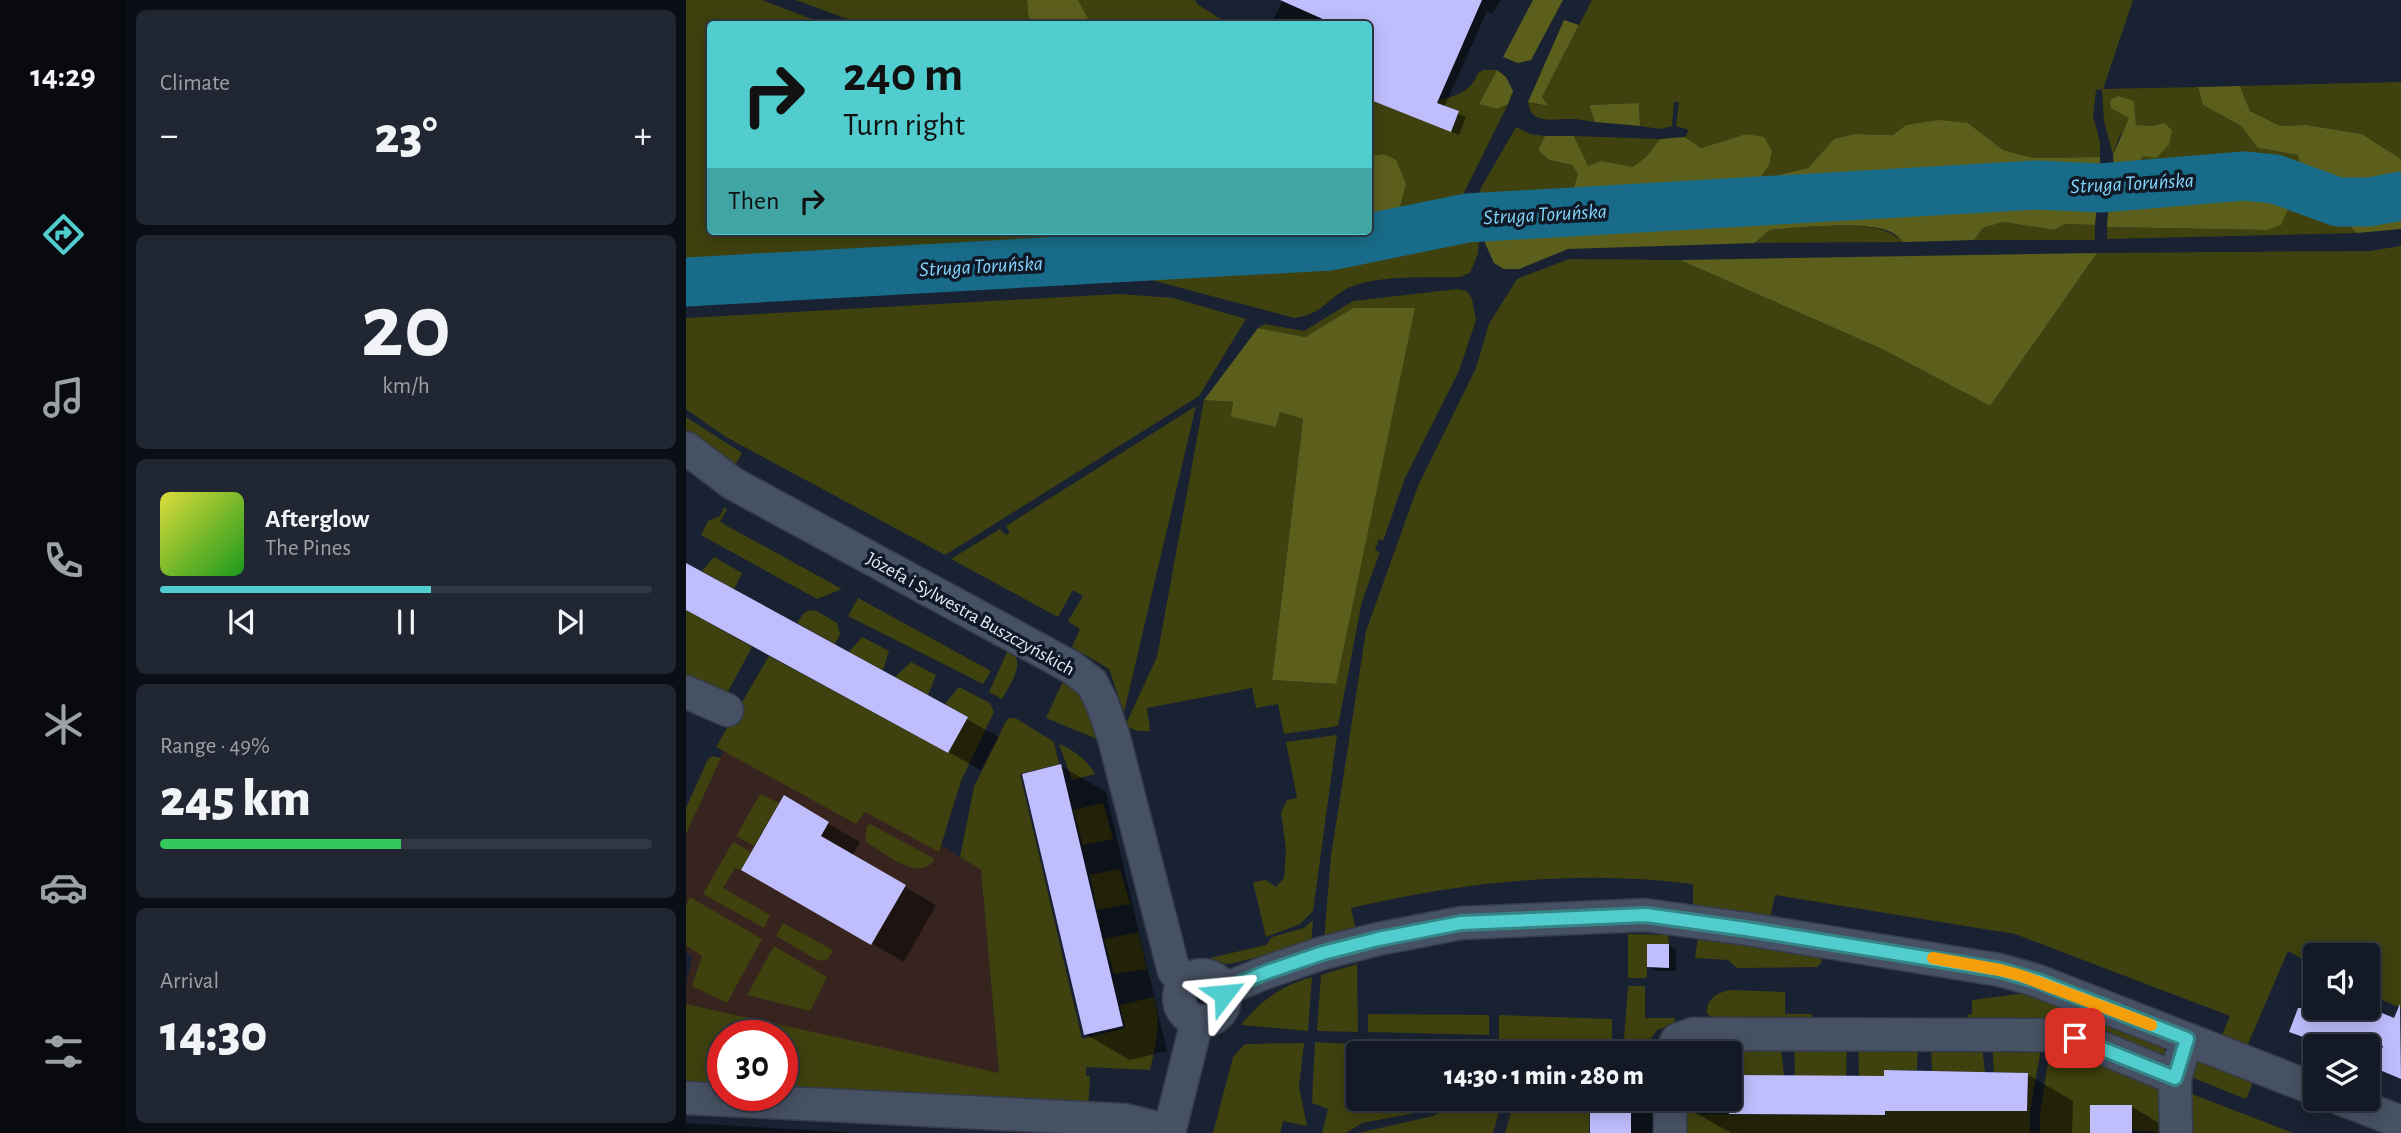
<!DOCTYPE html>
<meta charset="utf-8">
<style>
body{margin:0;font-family:"Alegreya Sans",sans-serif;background:#202732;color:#f1f3f6;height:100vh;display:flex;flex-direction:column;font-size:26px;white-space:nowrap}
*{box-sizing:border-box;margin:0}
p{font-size:23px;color:#9da1a7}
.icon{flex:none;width:38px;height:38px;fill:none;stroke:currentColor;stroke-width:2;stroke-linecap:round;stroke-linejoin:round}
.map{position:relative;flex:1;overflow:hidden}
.details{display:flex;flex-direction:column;gap:10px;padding:10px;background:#0a0e15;width:560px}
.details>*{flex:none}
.banner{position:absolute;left:21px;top:21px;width:665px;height:214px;border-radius:7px;box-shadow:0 4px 18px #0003,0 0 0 2px #323843;background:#52cdcf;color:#111;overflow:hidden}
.controls{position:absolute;left:1617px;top:943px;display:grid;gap:14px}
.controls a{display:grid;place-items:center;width:77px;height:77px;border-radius:7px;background:#131a26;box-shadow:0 4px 18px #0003,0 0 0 2px #323843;font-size:35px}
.speed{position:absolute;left:21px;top:1020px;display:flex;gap:14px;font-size:35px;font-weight:700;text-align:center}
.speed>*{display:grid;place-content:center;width:91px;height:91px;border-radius:50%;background:#131a26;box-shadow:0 4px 18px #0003,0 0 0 2px #323843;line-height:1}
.speed .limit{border:10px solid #d22;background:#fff;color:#111}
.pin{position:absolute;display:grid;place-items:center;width:60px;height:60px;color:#fff;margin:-30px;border-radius:14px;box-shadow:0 4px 10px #0006}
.me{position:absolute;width:77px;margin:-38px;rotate:61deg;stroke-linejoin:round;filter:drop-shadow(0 0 5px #0008)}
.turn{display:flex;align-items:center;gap:24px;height:147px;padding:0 21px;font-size:32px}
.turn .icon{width:91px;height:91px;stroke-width:2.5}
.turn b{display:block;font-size:49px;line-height:60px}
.then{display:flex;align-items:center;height:66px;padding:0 21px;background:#0003;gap:14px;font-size:26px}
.big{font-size:52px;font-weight:800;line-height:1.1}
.details .tile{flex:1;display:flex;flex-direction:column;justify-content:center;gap:10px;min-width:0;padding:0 24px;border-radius:10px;background:#202732}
.details .dial{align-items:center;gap:0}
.dial b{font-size:91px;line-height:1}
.song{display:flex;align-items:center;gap:21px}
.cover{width:84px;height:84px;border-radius:10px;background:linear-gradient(135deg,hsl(60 70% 55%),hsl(120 70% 35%))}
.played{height:7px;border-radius:4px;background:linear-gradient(90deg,#52cdcf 55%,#323843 55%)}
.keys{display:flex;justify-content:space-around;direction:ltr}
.heat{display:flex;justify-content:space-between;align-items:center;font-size:38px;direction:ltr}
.charge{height:10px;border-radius:5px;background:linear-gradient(90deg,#34c759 49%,#323843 0)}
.trip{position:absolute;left:660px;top:1041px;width:396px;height:70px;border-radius:7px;background:#131a26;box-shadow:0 4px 18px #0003,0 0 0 2px #323843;font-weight:800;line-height:70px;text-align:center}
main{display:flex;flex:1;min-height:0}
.dock{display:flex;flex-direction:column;width:126px;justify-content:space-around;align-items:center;background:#080a0f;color:#9da1a7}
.dock .icon{width:49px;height:49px}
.dock .current{color:#52cdcf}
.dock b{font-size:32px;color:#f1f3f6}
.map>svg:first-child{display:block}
</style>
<main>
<nav class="dock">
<b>14:29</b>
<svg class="icon current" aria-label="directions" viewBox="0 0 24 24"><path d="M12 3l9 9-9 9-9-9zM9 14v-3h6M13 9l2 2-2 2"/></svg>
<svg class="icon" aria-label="music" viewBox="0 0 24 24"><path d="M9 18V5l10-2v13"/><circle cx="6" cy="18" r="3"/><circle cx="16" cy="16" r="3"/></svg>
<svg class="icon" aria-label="phone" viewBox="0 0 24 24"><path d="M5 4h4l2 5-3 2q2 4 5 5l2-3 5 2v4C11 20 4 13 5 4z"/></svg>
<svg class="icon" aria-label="climate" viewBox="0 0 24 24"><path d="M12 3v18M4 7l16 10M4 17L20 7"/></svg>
<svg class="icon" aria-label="car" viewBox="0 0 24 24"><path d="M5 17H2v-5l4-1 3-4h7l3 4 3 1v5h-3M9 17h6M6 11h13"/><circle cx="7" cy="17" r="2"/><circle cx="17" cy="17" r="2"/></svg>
<svg class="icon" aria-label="filters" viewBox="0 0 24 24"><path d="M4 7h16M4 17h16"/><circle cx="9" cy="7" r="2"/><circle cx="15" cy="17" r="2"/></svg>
</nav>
<section class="details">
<div class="tile"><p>Climate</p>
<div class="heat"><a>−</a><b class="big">23°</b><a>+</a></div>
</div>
<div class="tile dial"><b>20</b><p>km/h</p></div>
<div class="tile">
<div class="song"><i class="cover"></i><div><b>Afterglow</b><p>The Pines</p></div></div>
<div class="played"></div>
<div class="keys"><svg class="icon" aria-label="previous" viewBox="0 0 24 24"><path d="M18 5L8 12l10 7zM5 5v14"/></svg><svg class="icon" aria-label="pause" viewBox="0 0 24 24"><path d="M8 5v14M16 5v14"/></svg><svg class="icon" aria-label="next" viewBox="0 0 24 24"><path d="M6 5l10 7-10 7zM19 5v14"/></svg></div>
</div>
<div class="tile"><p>Range · 49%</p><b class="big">245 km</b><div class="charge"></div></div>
<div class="tile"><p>Arrival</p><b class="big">14:30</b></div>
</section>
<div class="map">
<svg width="1715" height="1133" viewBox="0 0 1715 1133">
<rect width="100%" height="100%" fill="#192232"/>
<polygon fill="#37241f" points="52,720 295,870 313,1074 0,1004 0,984 7,957 0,952 0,834"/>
<g fill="#3f410f">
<polygon points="0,0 76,0 139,24 24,24 24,231 568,231 555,243 0,265"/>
<polygon points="110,0 341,0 343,24 175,24"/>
<polygon points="392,0 509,0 511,4 533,18 550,24 411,24 402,18"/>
<path d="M906 0H1447L1417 89 1512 87 1517 105 1555 126 1572 148 1612 155 1617 181 1598 172 1577 168 1451 175 1452 163 1479 123 1465 126 1450 125 1448 101 1441 126 1433 137 1427 155 1418 121 1416 89 1410 90 1407 116 1414 142V157L1347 158 1317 150 1282 123 1220 125 1207 135 1168 134 1148 139 1122 168 1072 181 1060 134 1015 148 999 137 1003 130 990 126 993 102H988L986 126 974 129 954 126 953 103 903 105 909 122C901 121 893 119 885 119 866 119 845 125 842 102L860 106 856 97Z"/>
<path d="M797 70H811L793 104 811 109 822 104 772 205 714 206 697 154 683 156 682 99 765 131 773 111 749 102C769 95 784 94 792 73Z"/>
<polygon points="1715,82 1715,159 1676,134 1620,125 1594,126 1564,111 1554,86"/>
<polygon points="830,127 844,134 859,136 852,150 863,160 886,165 892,174 887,190 865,199 863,209 789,211 795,188"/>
<polygon points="888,136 974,139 960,157 947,168 915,161 902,167"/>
<polygon points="1588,187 1643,206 1671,233 1421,239 1421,227 1581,230 1602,209"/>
<polygon points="1317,222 1368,230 1378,224 1409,225 1409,240 1288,240 1297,228"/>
<path d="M1135 226C1165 227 1193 221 1218 242L1070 243 1082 230Z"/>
<path d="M708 240 793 241 792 254 784 273 774 277C742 278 699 275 670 285 643 294 639 314 609 318L465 280 0 305V284L639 253Z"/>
<path d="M1715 246V1008L1682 994V956H1629V966L1602 951 1562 1044 1554 1047 1539 1043 1536 1035 1544 1016 1329 934 1089 895 1084 919 1007 909V884C895 869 775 882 665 908L670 931 638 941 645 856 680 631 732 486 790 368 803 324 831 279 883 259 994 260 1196 349 1304 406 1411 253 1683 251Z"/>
<polygon points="772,289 781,291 786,299 790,320 773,371 719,478 697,541 693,539 689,550 694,552 676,601 652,726 598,734 592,704 570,708 566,688 461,708 464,731 452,731 439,726 471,657 518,400 547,402 546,417 590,427 594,412 617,419 586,680 649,684 729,308 667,308 619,337 572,328 579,324 618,331 667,301"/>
<polygon points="433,294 487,298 560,319 513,396 259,555 40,437 0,409 0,318"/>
<polygon points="510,406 438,712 423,669 386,647 394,629 382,621 397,596 387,590 372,617 265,559 314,529 320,535 324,532 320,526"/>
<polygon points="0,417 56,453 48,467 0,433"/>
<polygon points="38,508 41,509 34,522 156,589 131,599 15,535 22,521 34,516"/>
<polygon points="28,557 56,573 48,589 16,571"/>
<polygon points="172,598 305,671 297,684 162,616"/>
<polygon points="0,610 66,647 38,699 0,676"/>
<polygon points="123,610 131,611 151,623 154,634 149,644 111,623 117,614"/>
<polygon points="176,637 203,651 197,670 163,652"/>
<path d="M323 648C341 663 325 682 316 699L303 692Z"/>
<polygon points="83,656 262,753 282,717 259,704 273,687 304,703 308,712 275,781 253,852 179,812 170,824 30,747"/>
<polygon points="225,662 250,675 242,695 209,677"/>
<path d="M377 681C403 700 407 708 411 739L360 718Z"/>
<path d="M323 718H329L368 742 373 764 334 774 396 1039 439 1028 434 1005 468 997C475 1024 470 1044 464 1070L400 1067V1076H404L402 1109 96 1096V1036H37V1058L29 1055 27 1064 37 1069 36 1095 0 1091V1004L313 1073 295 870 274 857 288 787 319 723Z"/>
<polygon points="651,735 627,911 614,924 580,937 567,882 580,880 590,887 598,878 600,849 595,813 601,800 611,798 600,742"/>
<path d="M373 744C389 751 400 759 409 774L386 780Z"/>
<polygon points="26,756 35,758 0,834 0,808 22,759"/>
<polygon points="74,794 93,803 68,846 50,836"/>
<polygon points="417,803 427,839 397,845 387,810"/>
<path d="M184 824 249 859C233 883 200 854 183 844L179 840 181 826Z"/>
<polygon points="47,842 65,852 55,870 49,868 37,888 84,915 78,928 17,894"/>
<polygon points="434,869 444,904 411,910 404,875"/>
<polygon points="4,897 76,939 41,1003 6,986 16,956 0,945 0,905"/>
<polygon points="627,920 625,944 548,963 540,964 524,958 580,945 586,937 618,928"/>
<polygon points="97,923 147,950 142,959 133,961 90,936"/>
<polygon points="452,932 461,969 428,974 418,939"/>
<polygon points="942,934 982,935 983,944 961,944 961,978 942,978"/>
<polygon points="1012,937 1134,956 1136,961 1132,967 1051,968 1042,960 1009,958"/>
<polygon points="88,946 141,977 124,1011 61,995"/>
<polygon points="671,964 672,1032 631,1031 635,975"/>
<path d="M626 977 622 1031 555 1025C575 1000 595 986 626 977Z"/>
<polygon points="942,986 959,986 959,1018 989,1018 988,1024 971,1030 963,1041 938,1039"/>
<path d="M1043 990 1099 992V1014H1126L1127 1026 1027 1020 1021 1013C1020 999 1031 993 1043 990Z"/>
<path d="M1339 993 1474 1044C1479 1049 1481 1052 1478 1058L1281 1027V1015L1286 1014V1000Z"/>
<polygon points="682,1014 803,1015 803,1035 682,1032"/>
<polygon points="813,1015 926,1019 926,1040 813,1039"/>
<polygon points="1094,1040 1098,1075 1043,1075 1041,1042"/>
<polygon points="1295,1040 1299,1072 1246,1071 1245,1044"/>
<polygon points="629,1042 820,1053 821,1053 672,1054 672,1099 767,1099 745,1110 676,1123 660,1133 636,1133 642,1109 626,1103"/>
<polygon points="1172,1042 1232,1043 1231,1070 1199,1070 1198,1076 1173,1076"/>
<polygon points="618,1043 613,1087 621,1126 597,1121 594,1133 527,1133 547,1057 559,1044"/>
<polygon points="1108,1043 1161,1043 1160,1076 1109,1076"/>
<polygon points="1306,1043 1356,1043 1344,1111 1344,1133 995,1133 995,1099 1008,1099 1009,1114 1199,1115 1199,1111 1341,1110 1342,1073 1308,1072"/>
<polygon points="1365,1043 1480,1083 1480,1133 1446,1130 1446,1105 1405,1105 1404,1133 1354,1133 1354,1114"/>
<polygon points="1510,1058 1563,1078 1566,1085 1560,1099 1505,1077"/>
<polygon points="1498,1091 1607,1133 1501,1133"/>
<polygon points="776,1099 817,1099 807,1133 672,1133 747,1116"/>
<polygon points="829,1099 904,1099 903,1133 819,1133"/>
</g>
<g fill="#5c5f1c">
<polygon points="341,0 392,0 402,18 411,24 343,24"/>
<polygon points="847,0 877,0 845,60 832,63 817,57"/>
<polygon points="878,20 893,25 856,97 862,106 842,102"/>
<polygon points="811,70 820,77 827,91 822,104 811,109 793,104"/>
<path d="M1554 86 1564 111 1594 126 1620 125 1676 134 1715 159V184C1676 190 1655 196 1617 181L1612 155 1572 148 1555 126 1517 105 1512 87Z"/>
<polygon points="1432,96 1448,101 1450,125 1465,126 1479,123 1486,131 1483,145 1470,158 1457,156 1452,163 1451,175 1428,180 1427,155 1443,118 1425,108 1424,100"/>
<polygon points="953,103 954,126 909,122 903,105"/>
<polygon points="1253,120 1282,123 1317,150 1347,158 1414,157 1414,182 1347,177 863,209 865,200 887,190 892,174 886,165 863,160 852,150 859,136 888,136 902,166 915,161 947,167 960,157 974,139 999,137 1015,148 1060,134 1078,137 1086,151 1083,165 1073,180 1122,168 1148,139 1168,134 1207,135 1220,125"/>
<polygon points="697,154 710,160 720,184 714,206 772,205 766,216 641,243 616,239 617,231 682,231 683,156"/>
<path d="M1570 183 1588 187 1602 209 1595 225 1581 230 1421 227 1423 196C1472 193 1521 185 1570 183Z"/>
<path d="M1412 194 1409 225 1379 224 1368 230 1317 222 1297 228 1288 240 1218 242C1214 239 1210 234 1205 232 1181 220 1110 228 1083 230L1069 243 882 249 833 269H818L808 263 793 230 802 222Z"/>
<path d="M1715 205V229L1671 233 1643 206C1668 209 1691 210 1715 205Z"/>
<polygon points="1411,253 1304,406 1196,349 994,260"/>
<polygon points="667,308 729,308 650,684 586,680 617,419 594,412 590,427 545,417 547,402 518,400 572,328 619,337"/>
</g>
<g fill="#0007">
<polygon points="597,0 815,0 806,14 801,11 758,108 780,117 773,135 682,99 682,24 585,24"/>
<polygon points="0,564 313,737 295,770 0,609"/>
<polygon points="375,766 420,792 481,1051 444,1060 399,1034"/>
<polygon points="98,798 174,842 166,856 250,905 218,962 57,869"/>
<polygon points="982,945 990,950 990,971 971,971 963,966"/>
<polygon points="1622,986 1629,989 1629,1008 1677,1008 1715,1023 1715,1080 1682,1063 1682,1046 1638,1046 1605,1031"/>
<polygon points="1342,1075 1387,1101 1386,1133 1045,1133 1010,1113 1010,1099 1043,1099 1043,1077 1199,1078"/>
<polygon points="906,1099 961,1099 989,1116 989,1133 905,1133"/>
<polygon points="1446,1107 1490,1133 1406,1133"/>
<polygon points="0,1123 173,1133 0,1133"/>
</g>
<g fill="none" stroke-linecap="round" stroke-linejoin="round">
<polyline stroke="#196c89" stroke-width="49" points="0,282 644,246 781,218 1350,185 1415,188 1558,176 1589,179 1652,202 1683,202 1715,196"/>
</g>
<g fill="#bfbdfc">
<polygon points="594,0 796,0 751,103 773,111 765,132 682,99 682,24 648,24"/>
<polygon points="0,563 282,717 262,753 0,610"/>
<polygon points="375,764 437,1026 398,1035 336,774"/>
<polygon points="98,795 143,822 135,836 220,885 185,945 55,870"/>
<polygon points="961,944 983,944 983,968 961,967"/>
<polygon points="1714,1004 1715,1079 1689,1068 1697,1046 1643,1046 1603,1032 1612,1008 1684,1008 1708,1018"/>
<polygon points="1198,1070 1342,1073 1341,1111 1199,1111 1199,1115 1043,1114 1043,1075 1198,1076"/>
<rect x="904" y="1099" width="41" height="34"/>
<rect x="1404" y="1105" width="42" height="28"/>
</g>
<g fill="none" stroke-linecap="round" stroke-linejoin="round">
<defs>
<g id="street">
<polyline points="0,448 46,483 385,667 406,683 416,703 428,738 486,964 488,971 498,983"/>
<polyline points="0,692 41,710"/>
<circle cx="516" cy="998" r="23"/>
<polyline points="537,990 581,972 637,953 692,939 775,923 959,915 1061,929 1314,970 1352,981 1629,1089"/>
<polyline points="984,1054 991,1040 1007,1034 1372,1035 1404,1043 1489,1078"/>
<polyline points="0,1098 439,1120 483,1131"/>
<polyline points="1655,1099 1715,1122"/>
<polyline points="483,1133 511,1021"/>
<polyline points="984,1133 984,1099"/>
<polyline points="1490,1133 1489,1078 1495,1058"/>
</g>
</defs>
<use href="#street" stroke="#353c4a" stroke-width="35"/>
<use href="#street" stroke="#465163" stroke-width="32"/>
</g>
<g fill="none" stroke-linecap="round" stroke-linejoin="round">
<defs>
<polyline id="route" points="538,994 537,990 581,972 637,953 692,939 775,923 960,915 1060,929 1314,970 1352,981 1501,1039 1489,1078 1389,1038"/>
</defs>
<use href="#route" stroke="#358587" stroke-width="18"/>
<use href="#route" stroke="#52cdcf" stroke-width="12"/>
<polyline stroke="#f59e0b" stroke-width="12" points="1247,958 1314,970 1333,975 1465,1025"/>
</g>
<g text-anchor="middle" stroke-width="7" stroke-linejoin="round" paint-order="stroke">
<g font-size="19" fill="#e4ebf6" stroke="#101928">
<text transform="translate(285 613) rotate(29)" y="7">Józefa i Sylwestra Buszczyńskich</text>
</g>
<g font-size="21" font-style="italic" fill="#83d5f9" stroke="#101928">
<text transform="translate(1446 183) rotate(-3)" y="7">Struga Toruńska</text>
<text transform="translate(859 214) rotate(-3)" y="7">Struga Toruńska</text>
<text transform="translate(295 266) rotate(-3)" y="7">Struga Toruńska</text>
</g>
</g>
</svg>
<div class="controls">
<a><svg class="icon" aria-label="sound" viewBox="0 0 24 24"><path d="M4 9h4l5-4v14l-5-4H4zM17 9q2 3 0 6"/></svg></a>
<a><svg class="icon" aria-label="layers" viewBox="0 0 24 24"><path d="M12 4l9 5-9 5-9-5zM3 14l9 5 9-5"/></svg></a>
</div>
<div class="speed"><div class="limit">30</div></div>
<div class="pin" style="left:1389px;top:1038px;background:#d93025"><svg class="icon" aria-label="arrive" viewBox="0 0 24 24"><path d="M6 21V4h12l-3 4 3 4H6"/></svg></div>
<svg class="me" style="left:538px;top:994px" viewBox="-20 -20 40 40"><path d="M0-17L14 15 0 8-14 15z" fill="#52cdcf" stroke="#fff" stroke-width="4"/></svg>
<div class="trip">14:30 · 1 min · 280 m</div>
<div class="banner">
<div class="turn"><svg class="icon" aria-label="right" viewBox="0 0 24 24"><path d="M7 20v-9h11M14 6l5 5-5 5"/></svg><div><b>240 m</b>Turn right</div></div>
<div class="then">Then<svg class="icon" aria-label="right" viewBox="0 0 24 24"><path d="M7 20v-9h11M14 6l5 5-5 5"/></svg></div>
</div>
</div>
</main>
